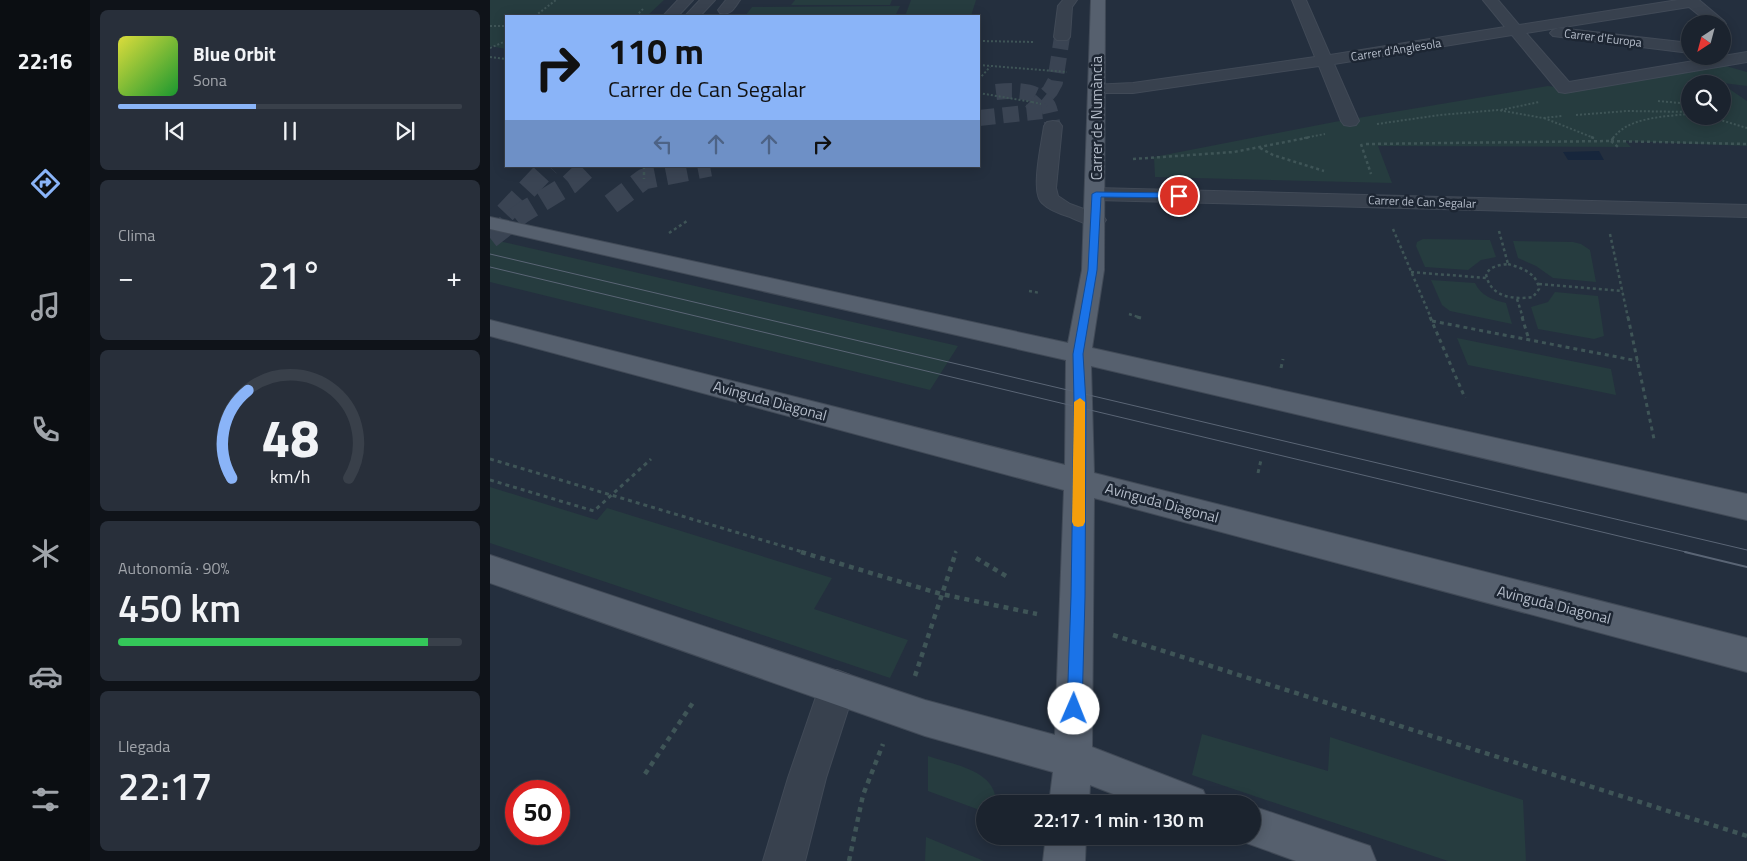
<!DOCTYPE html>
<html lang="es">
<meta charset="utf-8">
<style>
body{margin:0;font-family:"Titillium Web",sans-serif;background:#282f3a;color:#f1f3f6;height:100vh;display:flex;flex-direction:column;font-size:19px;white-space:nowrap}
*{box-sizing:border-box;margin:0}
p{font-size:16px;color:#a0a4aa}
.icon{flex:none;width:28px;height:28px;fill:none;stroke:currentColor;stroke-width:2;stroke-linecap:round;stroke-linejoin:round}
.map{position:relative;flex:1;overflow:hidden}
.sheet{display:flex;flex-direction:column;gap:10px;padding:10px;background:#0f1319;width:400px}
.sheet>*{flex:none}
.guide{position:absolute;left:15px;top:15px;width:475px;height:152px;border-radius:0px;box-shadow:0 2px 12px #0003,0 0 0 1px #39404a;background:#8ab4f8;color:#111;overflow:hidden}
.needle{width:32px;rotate:216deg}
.buttons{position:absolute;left:1191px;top:15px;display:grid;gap:10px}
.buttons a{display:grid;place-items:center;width:50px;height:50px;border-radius:50%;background:#1b232e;box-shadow:0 2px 12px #0003,0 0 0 1px #39404a;font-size:25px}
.speed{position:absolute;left:15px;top:780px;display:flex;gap:10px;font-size:25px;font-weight:700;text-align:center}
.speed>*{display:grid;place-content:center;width:65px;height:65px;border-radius:50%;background:#1b232e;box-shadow:0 2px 12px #0003,0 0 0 1px #39404a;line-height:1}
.speed .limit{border:8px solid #d22;background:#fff;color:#111}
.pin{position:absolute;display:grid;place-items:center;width:42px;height:42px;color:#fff;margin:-21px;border:2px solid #fff;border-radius:50%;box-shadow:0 1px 5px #0007}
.me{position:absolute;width:55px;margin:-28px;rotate:1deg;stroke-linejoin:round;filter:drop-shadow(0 0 4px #0008)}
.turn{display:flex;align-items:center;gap:18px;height:105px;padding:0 20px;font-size:22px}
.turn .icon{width:65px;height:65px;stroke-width:2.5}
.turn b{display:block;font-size:35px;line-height:42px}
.lanes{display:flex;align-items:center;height:48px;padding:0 20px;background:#0003;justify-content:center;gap:25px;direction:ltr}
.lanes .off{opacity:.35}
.big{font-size:38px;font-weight:600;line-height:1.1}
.sheet .card{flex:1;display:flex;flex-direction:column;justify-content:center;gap:8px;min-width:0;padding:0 18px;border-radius:8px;background:#282f3a}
.sheet .dial{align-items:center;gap:0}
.dial svg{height:130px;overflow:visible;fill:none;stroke:#39404a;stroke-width:7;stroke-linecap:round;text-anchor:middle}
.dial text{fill:#f1f3f6;stroke:none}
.song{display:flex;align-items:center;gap:15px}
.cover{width:60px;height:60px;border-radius:8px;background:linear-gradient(135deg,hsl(60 70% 55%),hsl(130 70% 35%))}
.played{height:5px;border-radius:2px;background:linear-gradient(90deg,#8ab4f8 40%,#39404a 40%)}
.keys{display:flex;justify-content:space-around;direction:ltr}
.heat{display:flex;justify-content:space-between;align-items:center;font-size:28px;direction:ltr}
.charge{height:8px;border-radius:4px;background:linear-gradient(90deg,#34c759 90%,#39404a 0)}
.trip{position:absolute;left:486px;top:795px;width:285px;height:50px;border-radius:25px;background:#1b232e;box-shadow:0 2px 12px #0003,0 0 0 1px #39404a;font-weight:600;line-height:50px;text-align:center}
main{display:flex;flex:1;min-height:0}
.tab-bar{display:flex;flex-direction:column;width:90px;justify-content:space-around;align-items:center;background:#0b0e12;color:#a0a4aa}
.tab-bar .icon{width:35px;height:35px}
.tab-bar .on{color:#8ab4f8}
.tab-bar b{font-size:22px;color:#f1f3f6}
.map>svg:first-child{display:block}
</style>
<main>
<nav class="tab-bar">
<b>22:16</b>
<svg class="icon on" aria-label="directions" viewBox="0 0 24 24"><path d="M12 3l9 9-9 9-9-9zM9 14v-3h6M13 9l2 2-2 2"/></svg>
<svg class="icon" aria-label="music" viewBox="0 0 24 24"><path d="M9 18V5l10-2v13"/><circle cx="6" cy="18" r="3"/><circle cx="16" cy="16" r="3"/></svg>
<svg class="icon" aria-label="phone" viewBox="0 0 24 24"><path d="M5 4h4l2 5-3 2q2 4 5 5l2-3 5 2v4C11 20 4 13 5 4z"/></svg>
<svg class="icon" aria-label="climate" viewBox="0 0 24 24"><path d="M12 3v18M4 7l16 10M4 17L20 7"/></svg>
<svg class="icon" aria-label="car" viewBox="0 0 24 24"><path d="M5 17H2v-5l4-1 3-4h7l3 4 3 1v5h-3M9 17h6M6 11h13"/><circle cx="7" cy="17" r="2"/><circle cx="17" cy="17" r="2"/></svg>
<svg class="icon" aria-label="filters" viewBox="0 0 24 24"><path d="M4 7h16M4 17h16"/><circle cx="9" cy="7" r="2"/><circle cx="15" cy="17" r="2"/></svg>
</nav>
<section class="sheet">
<div class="card">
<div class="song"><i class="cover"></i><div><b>Blue Orbit</b><p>Sona</p></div></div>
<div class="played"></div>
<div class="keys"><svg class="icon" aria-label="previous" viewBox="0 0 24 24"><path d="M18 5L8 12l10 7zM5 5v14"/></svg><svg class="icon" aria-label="pause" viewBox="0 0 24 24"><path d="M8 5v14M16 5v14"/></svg><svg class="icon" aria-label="next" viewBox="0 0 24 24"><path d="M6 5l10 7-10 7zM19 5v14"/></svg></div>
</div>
<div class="card"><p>Clima</p>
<div class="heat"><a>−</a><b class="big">21°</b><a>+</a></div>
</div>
<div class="card dial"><svg viewBox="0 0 100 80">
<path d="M14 69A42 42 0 1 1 86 69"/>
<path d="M14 69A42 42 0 0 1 24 15" stroke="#8ab4f8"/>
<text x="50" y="56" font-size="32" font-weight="700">48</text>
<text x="50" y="72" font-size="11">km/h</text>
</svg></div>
<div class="card"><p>Autonomía · 90%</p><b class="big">450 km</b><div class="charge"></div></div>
<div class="card"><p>Llegada</p><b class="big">22:17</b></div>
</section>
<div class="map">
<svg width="1257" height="861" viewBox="0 0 1257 861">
<rect width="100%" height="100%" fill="#242f3e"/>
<g fill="#263c3f">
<polygon points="0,0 174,0 157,16 16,16 16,49 0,46"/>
<polygon points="305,0 402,0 400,5 301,5"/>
<polygon points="421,0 486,0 481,16 415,16"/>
<polygon points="410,6 405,16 255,16 262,7"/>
<polygon points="1229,64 1257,72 1257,86 1233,83 1200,84 1200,116 1232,116 1232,84 1257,101 1257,146 1135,141 1141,147 888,146 902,183 665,177 664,157 844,122 1058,86 1075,88"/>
<polygon points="0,239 468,346 440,390 0,282"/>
<polygon points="933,239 1000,240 1006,257 991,260 978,270 935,267 926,246 927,242"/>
<polygon points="1023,241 1083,242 1091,244 1100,250 1106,282 1063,278 1046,266 1028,258"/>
<path d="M941 280 985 283C991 296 1003 300 1016 303L1022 324 960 311 952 305Z"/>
<polygon points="1065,292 1108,296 1114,336 1104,339 1048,329 1041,307 1058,302"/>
<polygon points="967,338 1121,369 1126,395 978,365"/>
<polygon points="0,487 107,520 117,508 342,578 324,609 418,640 400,678 0,543"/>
<polygon points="712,734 838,771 840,737 1033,800 1036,861 958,861 702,775"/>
<path d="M438 756C464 765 507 770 506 804H495V812L438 791Z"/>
<polygon points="436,837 494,861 435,861"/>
</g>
<polygon fill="#17263c" points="1109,151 1114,160 1078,160 1073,152"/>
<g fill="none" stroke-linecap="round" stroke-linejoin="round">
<g stroke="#3a4453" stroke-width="16" stroke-dasharray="16 8" stroke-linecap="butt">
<path d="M506 92C523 90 548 89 558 106 561 112 561 120 563 126"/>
<polyline points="541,112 560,91 565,82 572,37"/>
<polyline points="489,118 552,111"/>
</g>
<g stroke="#3a4453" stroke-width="21" stroke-dasharray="21 11" stroke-linecap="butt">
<polyline points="121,204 154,179 220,166"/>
<polyline points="15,213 59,166"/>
<polyline points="0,238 32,213 80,184 99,166"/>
</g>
<defs>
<g id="minor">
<polygon points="188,0 203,0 188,16 173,16"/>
<polygon points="210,0 225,0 210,16 195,16"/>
<path d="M236 0H250C244 8 241 16 230 13L228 10Z"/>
<polygon points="573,0 587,0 582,7 580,37 577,40 567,40 564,37 568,6"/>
<polygon points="802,0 816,0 840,55 1015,27 993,0 1008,0 1029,25 1188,0 1209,0 1234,21 1236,24 1234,27 1232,28 1232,24 1220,24 1199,7 1036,33 1079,82 1257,52 1257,62 1075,93 1069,92 1022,35 844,64 869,121 866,125 860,126 854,125 851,121 829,66 643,93 602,93 600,89 602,85 643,83 825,57"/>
<polygon points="1068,28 1200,43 1200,53 1063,36 1060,33 1063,30"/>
<path d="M563 121 569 122 572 126 566 188 568 196 580 204 613 216 616 220 613 224C601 227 591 222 580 217 570 214 559 210 552 203 540 192 552 142 554 126L557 122Z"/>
<polygon points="606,188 1257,205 1257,217 606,200 599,198 596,194 599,190"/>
<polygon points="347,670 360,675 365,688 336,778 315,861 273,861 298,778 329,688 334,675"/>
</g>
<g id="major">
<polygon points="601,0 615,0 614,270 602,348 1257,494 1257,520 601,366 604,473 1257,638 1257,672 604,498 602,747 713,790 719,804 649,804 600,785 599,804 559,804 563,772 435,736 0,583 0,555 435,700 565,735 574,490 0,336 0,320 575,465 576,360 0,229 0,217 578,343 592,270"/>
<polygon points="762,806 880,846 886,861 806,861 748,840 746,836 762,836"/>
<polygon points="556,836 596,836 595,861 553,861"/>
</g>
</defs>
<use href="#minor" stroke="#414a57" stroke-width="2"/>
<use href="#major" stroke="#414a57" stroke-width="2"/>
<g stroke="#3f5557" stroke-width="2" stroke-dasharray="2 2" stroke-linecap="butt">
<polyline points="45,16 66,0"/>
<polyline points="146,16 153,9"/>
<polyline points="0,26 16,26"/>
<polyline points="489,41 545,42"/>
<polyline points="0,48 16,41"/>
<polyline points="0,57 16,59"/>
<polyline points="489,65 577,72"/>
<polyline points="489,79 500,67"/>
<polyline points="1199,92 1200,101"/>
<polyline points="489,93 542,102"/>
<polyline points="1168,101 1200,104"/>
<polyline points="1011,110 1049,102"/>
<polyline points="1086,115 1137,111 1200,112"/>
<polyline points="1217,116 1257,128"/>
<polyline points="1054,118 1104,138"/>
<polyline points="887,124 950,115 1008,110 1053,118 1072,116"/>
<polyline points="814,138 835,134"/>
<path d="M1123 138C1139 117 1173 117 1197 114"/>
</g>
<g stroke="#3f5557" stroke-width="2.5" stroke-dasharray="3 3" stroke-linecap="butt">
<polyline points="1101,137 1106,139"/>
<polyline points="1121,141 1257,144"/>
<polyline points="1121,141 1128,147"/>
<polyline points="871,144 881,174"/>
<polyline points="876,144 1121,141 1124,137"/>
<polyline points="770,148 783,155 834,171"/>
<polyline points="643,159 744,152 821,137"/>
<polyline points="154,166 154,179"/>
<polyline points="903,229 941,318"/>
<polyline points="1009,231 1018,264"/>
<polyline points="179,233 197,221"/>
<polyline points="1120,234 1138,318"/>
<path d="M1018 264C1032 268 1047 273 1049 289L1043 297C1023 300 1000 297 996 274 1001 266 1009 265 1018 264Z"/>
<polyline points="921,272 996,278"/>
<polyline points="1049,284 1133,291"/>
<polyline points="539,291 550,293"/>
<polyline points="1027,299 1033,318"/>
<polyline points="639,314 651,318"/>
</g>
<g stroke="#3f5557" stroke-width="3" stroke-dasharray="4 4" stroke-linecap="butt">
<polyline points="647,317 651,318"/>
<polyline points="940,317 975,398"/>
<polyline points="1032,317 1039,340"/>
<polyline points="1138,317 1164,439"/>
<polyline points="942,321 1148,361"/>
<polyline points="791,368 793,359"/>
<polyline points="0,459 316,553"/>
<polyline points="768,473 771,460"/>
<polyline points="0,480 104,511 161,459"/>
<polyline points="465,553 466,551"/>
</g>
<g stroke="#3f5557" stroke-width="4.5" stroke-dasharray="5 5" stroke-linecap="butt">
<polyline points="311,552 451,594 547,614"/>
<polyline points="486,558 516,576"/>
<polyline points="623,635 1257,836"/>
<polyline points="425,676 466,552"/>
<polyline points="155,774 204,701"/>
<polyline points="359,861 373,795 393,744"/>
</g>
<use href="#minor" fill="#38414e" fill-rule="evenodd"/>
<use href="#major" fill="#56606e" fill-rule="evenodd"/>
<g stroke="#5a6575" stroke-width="1">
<polyline points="0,254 1257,550"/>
<polyline points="0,267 1200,553"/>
</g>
<polyline stroke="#5a6575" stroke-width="2" points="1195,552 1257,567"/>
<polyline stroke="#3f5557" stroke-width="2" stroke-dasharray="2 2" stroke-linecap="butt" points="542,102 551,104"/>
</g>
<polygon fill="#1a73e8" stroke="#114b97" points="606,192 689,193 693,196 689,198 611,197 607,270 593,354 596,403 595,597 592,709 589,715 584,717 579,715 577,709 581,597 584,403 583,354 598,270 602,194"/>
<polygon fill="#f59e0b" points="590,398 595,402 595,522 593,526 588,527 584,526 582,522 584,402"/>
<g text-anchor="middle" stroke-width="5" stroke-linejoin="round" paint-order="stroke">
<g font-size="12" fill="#b4bcc9" stroke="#1d2633">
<text transform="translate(1113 38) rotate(7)" y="4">Carrer d'Europa</text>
<text transform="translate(906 50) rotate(-9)" y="4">Carrer d'Anglesola</text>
<text transform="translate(932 202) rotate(2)" y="4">Carrer de Can Segalar</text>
</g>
<g font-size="15" fill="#b4bcc9" stroke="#1d2633">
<text transform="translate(607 118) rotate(-90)" y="5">Carrer de Numància</text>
<text transform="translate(280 401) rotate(15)" y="5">Avinguda Diagonal</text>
<text transform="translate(672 503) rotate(15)" y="5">Avinguda Diagonal</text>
<text transform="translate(1064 605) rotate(14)" y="5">Avinguda Diagonal</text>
</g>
</g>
</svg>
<div class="buttons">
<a><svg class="needle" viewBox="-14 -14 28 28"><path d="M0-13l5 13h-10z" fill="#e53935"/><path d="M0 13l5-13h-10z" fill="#a0a4aa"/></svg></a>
<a><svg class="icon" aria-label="search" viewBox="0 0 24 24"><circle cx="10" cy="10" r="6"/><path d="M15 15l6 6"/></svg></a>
</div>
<div class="speed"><div class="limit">50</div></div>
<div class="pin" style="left:689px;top:196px;background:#d93025"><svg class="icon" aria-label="arrive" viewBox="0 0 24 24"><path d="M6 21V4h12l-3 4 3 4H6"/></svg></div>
<svg class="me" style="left:584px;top:709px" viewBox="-20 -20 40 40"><circle r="19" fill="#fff"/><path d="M0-13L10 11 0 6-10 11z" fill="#1a73e8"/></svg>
<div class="trip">22:17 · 1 min · 130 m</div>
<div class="guide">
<div class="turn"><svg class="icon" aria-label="right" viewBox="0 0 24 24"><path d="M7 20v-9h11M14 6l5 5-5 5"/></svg><div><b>110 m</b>Carrer de Can Segalar</div></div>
<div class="lanes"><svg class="icon off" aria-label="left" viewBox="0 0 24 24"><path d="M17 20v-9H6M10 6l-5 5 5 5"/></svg><svg class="icon off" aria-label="ahead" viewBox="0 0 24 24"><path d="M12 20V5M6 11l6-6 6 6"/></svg><svg class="icon off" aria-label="ahead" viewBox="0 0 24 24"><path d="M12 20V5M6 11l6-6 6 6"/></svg><svg class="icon" aria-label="right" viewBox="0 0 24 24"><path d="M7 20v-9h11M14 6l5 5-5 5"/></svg></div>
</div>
</div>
</main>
